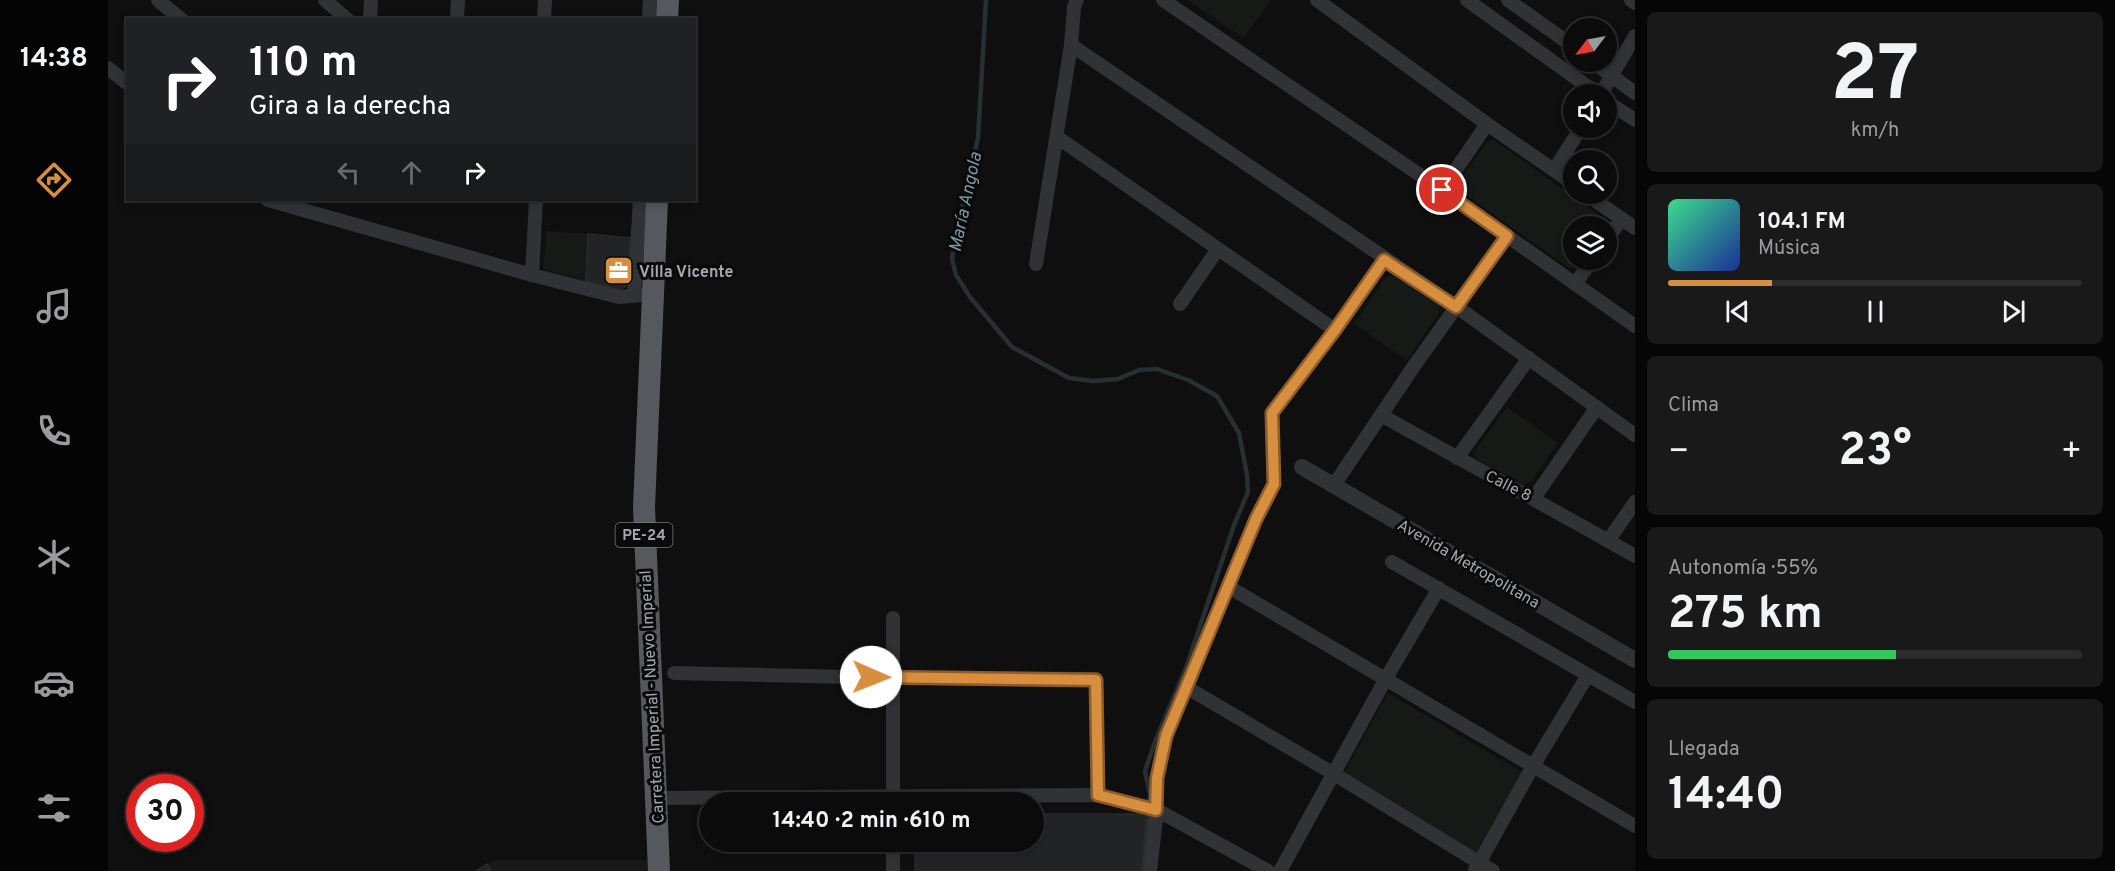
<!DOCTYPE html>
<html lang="es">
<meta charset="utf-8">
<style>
body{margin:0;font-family:Overpass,sans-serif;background:#19191a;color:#f1f3f6;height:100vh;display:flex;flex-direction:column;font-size:22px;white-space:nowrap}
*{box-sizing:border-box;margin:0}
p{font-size:20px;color:#9a9b9d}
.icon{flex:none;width:33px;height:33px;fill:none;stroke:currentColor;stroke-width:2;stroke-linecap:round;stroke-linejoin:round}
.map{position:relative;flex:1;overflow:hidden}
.panel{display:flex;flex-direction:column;gap:12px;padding:12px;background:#060607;width:480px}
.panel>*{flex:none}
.banner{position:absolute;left:18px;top:18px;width:570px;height:183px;border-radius:0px;box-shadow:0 3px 9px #0003,0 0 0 2px #2b2b2d;background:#202124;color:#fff;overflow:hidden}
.needle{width:39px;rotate:238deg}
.buttons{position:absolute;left:1455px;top:18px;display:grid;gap:12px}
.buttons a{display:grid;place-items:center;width:54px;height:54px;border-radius:50%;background:#0b0b0c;box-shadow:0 3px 9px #0003,0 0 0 2px #2b2b2d;font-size:30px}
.speed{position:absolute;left:18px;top:774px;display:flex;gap:12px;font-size:30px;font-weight:700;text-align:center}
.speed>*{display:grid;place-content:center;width:78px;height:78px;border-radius:50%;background:#0b0b0c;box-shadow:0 3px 9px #0003,0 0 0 2px #2b2b2d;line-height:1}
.speed .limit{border:9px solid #d22;background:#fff;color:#111}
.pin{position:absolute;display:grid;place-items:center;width:51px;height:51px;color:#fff;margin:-26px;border:3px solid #fff;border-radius:50%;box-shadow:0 2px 6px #0007}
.me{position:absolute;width:66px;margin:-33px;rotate:91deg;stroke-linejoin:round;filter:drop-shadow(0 0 4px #0008)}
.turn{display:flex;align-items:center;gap:21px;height:126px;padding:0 24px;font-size:27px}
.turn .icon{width:78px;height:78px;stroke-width:2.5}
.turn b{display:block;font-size:42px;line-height:51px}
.lanes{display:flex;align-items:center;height:57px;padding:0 24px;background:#0003;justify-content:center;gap:30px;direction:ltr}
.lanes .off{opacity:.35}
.big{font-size:45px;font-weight:700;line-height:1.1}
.panel .widget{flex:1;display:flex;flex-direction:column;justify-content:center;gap:9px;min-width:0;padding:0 21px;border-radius:9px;background:#19191a}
.panel .dial{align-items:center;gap:0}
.dial b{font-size:78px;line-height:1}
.song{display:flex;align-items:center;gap:18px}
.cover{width:72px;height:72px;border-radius:9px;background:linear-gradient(135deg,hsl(150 70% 55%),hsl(230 70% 35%))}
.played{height:6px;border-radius:3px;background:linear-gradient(90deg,#d88e3f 25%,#2b2b2d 25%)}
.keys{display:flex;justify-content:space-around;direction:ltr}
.heat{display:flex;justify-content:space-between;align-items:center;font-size:33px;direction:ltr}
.charge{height:9px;border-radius:4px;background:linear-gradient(90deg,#34c759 55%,#2b2b2d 0)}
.trip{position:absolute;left:591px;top:792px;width:345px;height:60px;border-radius:30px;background:#0b0b0c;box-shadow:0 3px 9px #0003,0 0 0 2px #2b2b2d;font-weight:700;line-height:60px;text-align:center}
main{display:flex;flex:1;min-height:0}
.tab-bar{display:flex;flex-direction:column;width:108px;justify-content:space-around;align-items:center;background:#040405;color:#9a9b9d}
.tab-bar .icon{width:42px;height:42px}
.tab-bar .current{color:#d88e3f}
.tab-bar b{font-size:27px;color:#f1f3f6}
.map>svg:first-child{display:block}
</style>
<main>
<nav class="tab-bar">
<b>14:38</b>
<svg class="icon current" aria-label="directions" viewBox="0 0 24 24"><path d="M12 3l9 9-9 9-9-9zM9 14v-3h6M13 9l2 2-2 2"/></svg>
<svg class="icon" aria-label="music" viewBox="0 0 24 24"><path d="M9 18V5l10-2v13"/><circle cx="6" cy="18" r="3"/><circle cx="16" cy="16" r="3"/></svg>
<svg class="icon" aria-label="phone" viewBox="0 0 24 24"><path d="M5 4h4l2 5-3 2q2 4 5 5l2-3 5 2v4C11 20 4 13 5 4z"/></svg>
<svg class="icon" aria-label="climate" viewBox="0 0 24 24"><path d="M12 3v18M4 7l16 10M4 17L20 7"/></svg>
<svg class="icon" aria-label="car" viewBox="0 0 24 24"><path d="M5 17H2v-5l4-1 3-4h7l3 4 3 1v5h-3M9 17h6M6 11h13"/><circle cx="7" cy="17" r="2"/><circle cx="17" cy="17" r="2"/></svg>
<svg class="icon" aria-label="filters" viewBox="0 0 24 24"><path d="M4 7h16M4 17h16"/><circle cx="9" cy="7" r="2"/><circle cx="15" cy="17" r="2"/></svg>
</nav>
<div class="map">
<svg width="1527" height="871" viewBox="0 0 1527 871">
<rect width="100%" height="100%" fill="#0f0f10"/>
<g fill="#161a16">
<polygon points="1080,0 1163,0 1135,38"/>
<polygon points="1386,140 1497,219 1499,223 1496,226 1466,226 1466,260 1474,260 1469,267 1461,268 1352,191 1350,182 1379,142"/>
<polygon points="438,231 480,234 478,281 435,269"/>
<polygon points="1285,275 1332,306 1331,313 1299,360 1246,324 1278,277"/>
<polygon points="1399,407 1450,443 1424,480 1416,485 1370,460 1366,452"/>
<polygon points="1280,693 1414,772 1367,854 1234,776"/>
<polygon points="386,860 542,860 543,871 368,871"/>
</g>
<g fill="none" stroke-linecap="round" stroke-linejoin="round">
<polyline stroke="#282f32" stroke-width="4.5" points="878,0 870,138 848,235 844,259 848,275 862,297 904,347 961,378 985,381 1010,379 1031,370 1049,369 1080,380 1109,396 1131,433 1139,475 1140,492 1126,525 1079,665 1048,739 1037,771 1042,795 1035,871"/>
</g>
<g fill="#222324" stroke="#292a2c" stroke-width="1.5">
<polygon points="480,234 522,238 520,284 517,287 510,290 478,281"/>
<polygon points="926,814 1039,814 1033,871 807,871 807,842 926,842"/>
<polygon points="379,864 383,871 368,871"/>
</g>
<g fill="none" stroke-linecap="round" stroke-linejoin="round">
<g stroke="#313235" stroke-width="14">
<polyline points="50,0 74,20"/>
<polyline points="217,0 240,20"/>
<polyline points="1055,0 1334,190 1527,326"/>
<polyline points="1209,0 1379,124 1466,184"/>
<polyline points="1359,0 1490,94"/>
<polyline points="1400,0 1466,47"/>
<polyline points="1523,0 1527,3"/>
<polyline points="262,20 263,0"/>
<polyline points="349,20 350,0"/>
<polyline points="436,20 437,0"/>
<polyline points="541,20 542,0"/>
<polyline points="963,45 1349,307 1527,435"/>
<polyline points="1485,62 1527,93"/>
<polyline points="0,68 20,84"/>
<polyline points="1493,94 1527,36"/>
<polyline points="1498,101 1527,120"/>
<polyline points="949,137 1227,330"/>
<polyline points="1446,170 1473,128"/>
<polyline points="1334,190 1379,124"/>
<polyline points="1478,194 1514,219 1498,240"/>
<polyline points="160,200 424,275 511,297 545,294"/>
<polyline points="1514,219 1527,228"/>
<polyline points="928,264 963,45 966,7 969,0"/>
<polyline points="424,275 428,200"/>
<polyline points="1467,284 1484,260"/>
<polyline points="526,296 532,200"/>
<polyline points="1072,304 1110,249"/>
<path d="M1273 415C1358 463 1443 508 1527 556"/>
<polyline points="1349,458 1421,358"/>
<polyline points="1226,485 1306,366 1399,236"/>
<polyline points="1426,498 1489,407"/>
<polyline points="1500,541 1527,502"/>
<polyline points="1284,562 1527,702"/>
<polyline points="1121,587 1527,826"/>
<polyline points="785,618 785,802"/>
<polyline points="566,673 785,678 988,679 990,795"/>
<polyline points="1078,687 1226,774 1385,871"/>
<polyline points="548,798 990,795 1049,810 1160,871"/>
<polyline points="1367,870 1425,766 1480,675"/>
<polyline points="785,871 785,842"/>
<polyline points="1042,871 1049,810 1049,778 1058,736 1148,519 1166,484 1164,413 1227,330 1276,260"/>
<polyline points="1172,871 1277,680 1331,588"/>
</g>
<polyline stroke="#313235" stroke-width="16" points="1194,467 1527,660"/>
<g stroke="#55585c" stroke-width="22">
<polyline points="559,20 560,0"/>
<polyline points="549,200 536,507 551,871"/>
</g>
</g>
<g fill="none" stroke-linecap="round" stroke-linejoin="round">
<defs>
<polyline id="route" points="763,677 988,680 990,795 1048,810 1049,778 1058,736 1148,519 1166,484 1164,413 1227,330 1276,260 1348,307 1399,236 1334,190"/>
</defs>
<use href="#route" stroke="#8c5c29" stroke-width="15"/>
<use href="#route" stroke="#d88e3f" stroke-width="10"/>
</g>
<defs>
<symbol id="office-square" viewBox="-11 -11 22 22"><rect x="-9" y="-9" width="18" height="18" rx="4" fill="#d88e3f" stroke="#0a0a0b"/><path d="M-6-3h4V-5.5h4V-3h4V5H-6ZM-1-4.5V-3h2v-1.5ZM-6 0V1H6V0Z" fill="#fff"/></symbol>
</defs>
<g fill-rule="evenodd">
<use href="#office-square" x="494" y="254" width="33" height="33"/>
</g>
<g text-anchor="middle" stroke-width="6" stroke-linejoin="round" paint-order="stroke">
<rect fill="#0a0a0b" stroke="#74797e" stroke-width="1.5" x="507.5" y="523" width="57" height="24" rx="4.5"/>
<g font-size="15" font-weight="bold" fill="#a2a8af">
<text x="536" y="540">PE-24</text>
</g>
<g font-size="16" font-weight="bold" fill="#a2a8af" stroke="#0a0a0b" text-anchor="start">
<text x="531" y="277">Villa Vicente</text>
</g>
<g font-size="16" fill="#a2a8af" stroke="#0a0a0b">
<text transform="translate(1401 485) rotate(27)" y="6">Calle 8</text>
<text transform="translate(1361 563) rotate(30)" y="6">Avenida Metropolitana</text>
<text transform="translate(543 697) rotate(-93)" y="6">Carretera Imperial - Nuevo Imperial</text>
</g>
<g font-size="18" font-style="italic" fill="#7d99a7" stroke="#0a0a0b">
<text transform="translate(857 202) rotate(-78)" y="6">María Angola</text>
</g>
</g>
</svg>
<div class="buttons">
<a><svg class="needle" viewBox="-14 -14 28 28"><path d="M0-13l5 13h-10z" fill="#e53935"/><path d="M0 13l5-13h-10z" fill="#9a9b9d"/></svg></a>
<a><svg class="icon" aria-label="sound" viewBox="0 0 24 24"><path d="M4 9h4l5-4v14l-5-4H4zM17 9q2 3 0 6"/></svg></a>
<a><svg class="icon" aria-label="search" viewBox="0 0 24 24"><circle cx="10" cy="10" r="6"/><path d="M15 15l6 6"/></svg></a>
<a><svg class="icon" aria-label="layers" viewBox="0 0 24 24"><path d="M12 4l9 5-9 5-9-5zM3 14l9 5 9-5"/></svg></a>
</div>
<div class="speed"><div class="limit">30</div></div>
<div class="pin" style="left:1334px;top:190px;background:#d93025"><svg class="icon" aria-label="arrive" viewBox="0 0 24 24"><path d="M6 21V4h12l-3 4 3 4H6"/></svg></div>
<svg class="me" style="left:763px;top:677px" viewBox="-20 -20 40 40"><circle r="19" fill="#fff"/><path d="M0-13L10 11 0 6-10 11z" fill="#d88e3f"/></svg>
<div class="trip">14:40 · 2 min · 610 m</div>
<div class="banner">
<div class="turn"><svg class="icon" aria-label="right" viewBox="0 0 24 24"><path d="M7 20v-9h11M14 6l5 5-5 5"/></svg><div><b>110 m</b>Gira a la derecha</div></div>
<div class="lanes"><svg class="icon off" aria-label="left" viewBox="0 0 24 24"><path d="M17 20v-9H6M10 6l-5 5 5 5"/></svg><svg class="icon off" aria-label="ahead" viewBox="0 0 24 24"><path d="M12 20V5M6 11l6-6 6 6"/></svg><svg class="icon" aria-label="right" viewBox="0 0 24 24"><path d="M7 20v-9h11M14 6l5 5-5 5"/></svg></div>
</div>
</div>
<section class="panel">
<div class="widget dial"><b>27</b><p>km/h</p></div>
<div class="widget">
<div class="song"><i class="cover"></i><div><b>104.1 FM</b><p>Música</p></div></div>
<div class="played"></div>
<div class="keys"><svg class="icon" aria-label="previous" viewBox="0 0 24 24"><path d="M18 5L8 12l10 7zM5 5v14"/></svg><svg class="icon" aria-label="pause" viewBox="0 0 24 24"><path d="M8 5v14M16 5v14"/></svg><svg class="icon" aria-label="next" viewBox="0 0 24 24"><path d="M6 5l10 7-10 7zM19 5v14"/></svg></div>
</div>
<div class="widget"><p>Clima</p>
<div class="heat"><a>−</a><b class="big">23°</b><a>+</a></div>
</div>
<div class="widget"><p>Autonomía · 55%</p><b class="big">275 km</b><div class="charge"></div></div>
<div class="widget"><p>Llegada</p><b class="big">14:40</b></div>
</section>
</main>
